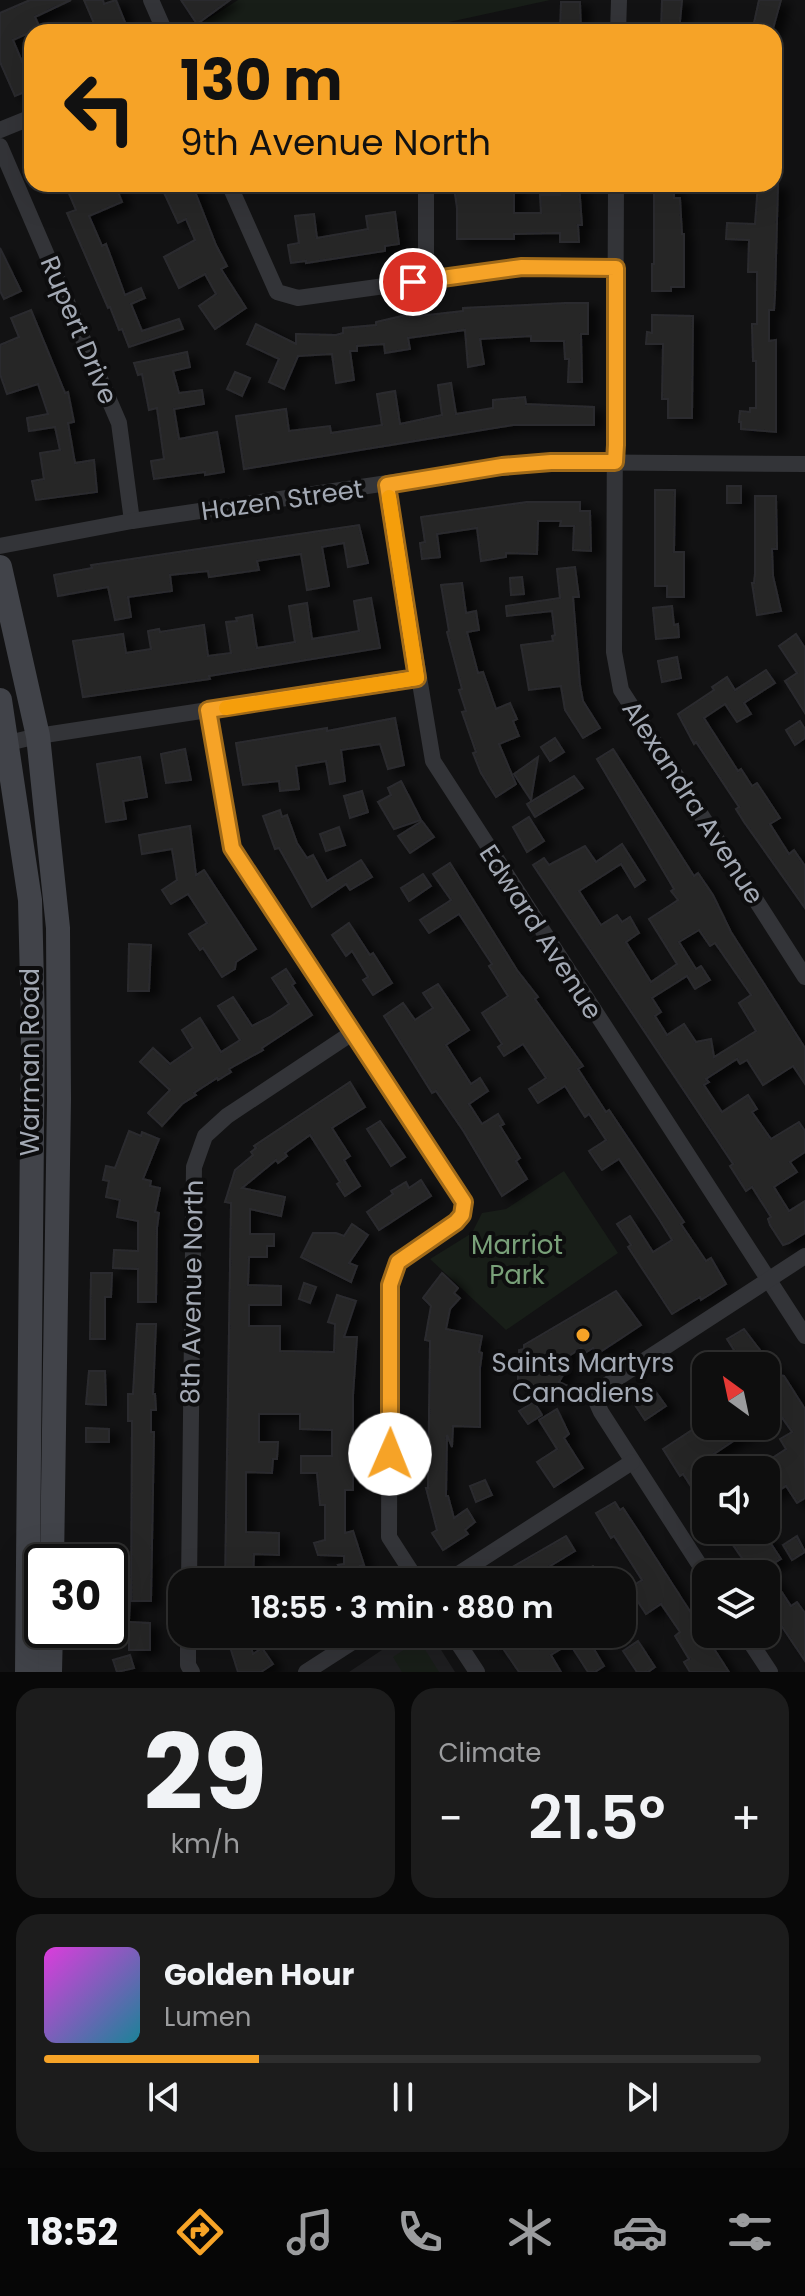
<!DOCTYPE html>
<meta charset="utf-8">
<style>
body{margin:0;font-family:Poppins,sans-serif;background:#1c1c1c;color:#f1f3f6;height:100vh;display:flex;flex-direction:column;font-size:30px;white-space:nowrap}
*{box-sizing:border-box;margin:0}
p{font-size:26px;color:#9b9c9e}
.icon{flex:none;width:44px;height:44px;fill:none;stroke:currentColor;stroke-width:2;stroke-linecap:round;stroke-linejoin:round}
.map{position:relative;height:1672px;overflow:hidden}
.drawer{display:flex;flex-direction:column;gap:16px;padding:16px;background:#080808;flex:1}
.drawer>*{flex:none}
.top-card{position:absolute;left:24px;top:24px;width:758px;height:168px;border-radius:24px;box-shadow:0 8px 32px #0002,0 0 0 2px #2e2e2e;background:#f6a327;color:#111;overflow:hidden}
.needle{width:52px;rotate:327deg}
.controls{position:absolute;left:692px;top:1352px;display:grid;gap:16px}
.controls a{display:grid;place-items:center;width:88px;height:88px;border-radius:16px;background:#0e0e0e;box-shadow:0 8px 32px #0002,0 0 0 2px #2e2e2e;font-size:40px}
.speed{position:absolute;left:24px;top:1544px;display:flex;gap:16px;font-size:40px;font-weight:700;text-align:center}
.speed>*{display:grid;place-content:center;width:104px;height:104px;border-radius:50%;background:#0e0e0e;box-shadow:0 8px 32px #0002,0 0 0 2px #2e2e2e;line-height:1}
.speed .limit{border:4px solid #111;border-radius:12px;background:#fff;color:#111}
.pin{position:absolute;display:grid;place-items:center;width:68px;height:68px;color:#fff;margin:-34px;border:4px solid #fff;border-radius:50%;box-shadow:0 2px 8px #0007}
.me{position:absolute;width:88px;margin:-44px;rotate:1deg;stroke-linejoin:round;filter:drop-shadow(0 0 6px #0008)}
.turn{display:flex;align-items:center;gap:28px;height:168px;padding:0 24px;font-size:36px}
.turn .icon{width:104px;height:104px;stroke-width:2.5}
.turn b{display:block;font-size:56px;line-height:68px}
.big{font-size:60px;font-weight:600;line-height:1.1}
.drawer .card{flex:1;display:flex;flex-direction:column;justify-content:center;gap:12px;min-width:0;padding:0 28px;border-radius:24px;background:#1c1c1c}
.drawer .dial{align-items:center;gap:0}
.dial b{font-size:104px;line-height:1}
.song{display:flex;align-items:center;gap:24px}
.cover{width:96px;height:96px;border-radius:12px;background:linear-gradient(135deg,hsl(300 70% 55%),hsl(190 70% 35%))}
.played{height:8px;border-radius:4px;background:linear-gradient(90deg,#f6a327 30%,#2e2e2e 30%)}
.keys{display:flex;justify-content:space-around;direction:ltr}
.heat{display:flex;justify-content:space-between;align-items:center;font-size:44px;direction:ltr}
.drawer .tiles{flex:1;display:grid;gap:16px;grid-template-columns:1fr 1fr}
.card:last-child{grid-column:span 2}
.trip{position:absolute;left:168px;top:1568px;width:468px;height:80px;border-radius:24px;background:#0e0e0e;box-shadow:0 8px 32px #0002,0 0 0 2px #2e2e2e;font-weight:600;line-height:80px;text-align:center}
.tabs{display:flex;height:128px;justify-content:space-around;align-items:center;background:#060606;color:#9b9c9e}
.tabs .icon{width:56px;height:56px}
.tabs .selected{color:#f6a327}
.tabs b{font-size:36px;color:#f1f3f6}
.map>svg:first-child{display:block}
</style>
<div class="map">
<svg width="805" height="1672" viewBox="0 0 805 1672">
<defs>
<filter id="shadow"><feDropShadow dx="9" dy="5" stdDeviation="4" flood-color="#0009"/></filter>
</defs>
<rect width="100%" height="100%" fill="#121213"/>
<polygon fill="#1e1e20" points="406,1634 431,1634 455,1672 349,1672"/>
<g fill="#181e18">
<polygon points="238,0 550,0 403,32 188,32"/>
<polygon points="564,1171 618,1253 506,1330 430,1259 472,1233 482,1213 506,1209"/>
<polygon points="419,1640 439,1672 402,1672 393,1657"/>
</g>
<g fill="#252527" stroke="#2c2c2f" stroke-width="2" fill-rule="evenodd" filter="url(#shadow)">
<polygon points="30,0 71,0 35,17 40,28 13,40 26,71 32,69 32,89 15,96 0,62 0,13"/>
<polygon points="84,0 103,0 104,4 116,0 129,32 110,32 106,24 96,28"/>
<polygon points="181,0 230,0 197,24"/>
<polygon points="662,0 682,0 679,32 661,32"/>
<polygon points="759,0 781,0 772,32 752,32"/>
<polygon points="561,2 580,2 581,32 560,32"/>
<polygon points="65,184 107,184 110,190 116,187 122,202 89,216 102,246 106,244 125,295 141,288 145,298 131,304 142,331 179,319 183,329 129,347 122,329 119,330 110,307 108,308 67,213 76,210"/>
<polygon points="160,184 192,184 216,245 227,266 221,269 246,308 215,329 199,306 216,294 205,274 179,288 164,257 195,240 186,219 178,223"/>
<polygon points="475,184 514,184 514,213 541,213 540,195 560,195 560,184 579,184 582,225 578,225 579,242 560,242 560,233 514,234 514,239 457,239 457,208 454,187"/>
<polygon points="654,184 674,184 674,198 680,198 682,234 684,234 684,287 671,287 671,291 652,291 652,264 654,264"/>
<polygon points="758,184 778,184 775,295 774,310 769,310 769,341 776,340 776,432 741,429 741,422 739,422 740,411 750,412 750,408 756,408 756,361 753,361 752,324 757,324 757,272 748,272 749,240 726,239 727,223 755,224"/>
<polygon points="395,212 399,244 385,246 385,251 306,263 306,261 291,263 288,245 299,243 295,216 314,214 317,238 368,229 366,216"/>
<polygon points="0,248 21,291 4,299 0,291"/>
<polygon points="566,303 588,303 588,334 581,334 582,382 568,382 569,359 565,359 564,341 531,341 531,336 480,339 484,364 468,367 465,330 408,338 410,349 385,353 384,344 357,346 357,351 350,351 354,380 336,383 332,354 298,356 284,389 269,382 279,359 247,344 256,324 296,344 296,334 336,335 343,333 343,328 376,325 376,322 410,314 410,317 463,311 463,308"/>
<polygon points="31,310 65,393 68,392 74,422 68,423 75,463 94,460 97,492 36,500 32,481 44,479 40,453 60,450 55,427 29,431 27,418 48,414 38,384 7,394 0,374 0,345 19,337 11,318"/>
<polygon points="652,315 693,316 692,418 668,418 668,399 662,399 663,344 646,344 647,332 652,333"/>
<polygon points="187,352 190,367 173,371 179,393 202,390 204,404 174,409 179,439 217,432 224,472 205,475 205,472 154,479 151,461 164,459 157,408 149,410 142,374 138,375 134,363"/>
<polygon points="235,372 250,378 242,396 227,389"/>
<polygon points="451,383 456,414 493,408 493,400 525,397 526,404 594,407 594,425 513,425 244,469 236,416 286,409 289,431 330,426 331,433 382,425 377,394 395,391 400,424 442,415 438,385"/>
<rect x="727" y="486" width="14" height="17"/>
<polygon points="655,490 675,490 674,552 684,552 684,597 667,597 667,586 655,586"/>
<polygon points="755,496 776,496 777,549 772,549 773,576 781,611 757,615 752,583 754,583 755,573"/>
<polygon points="527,502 580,502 580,511 590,511 591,551 573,550 574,526 560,526 561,521 538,521 537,554 506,553 506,557 481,561 477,528 437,534 440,557 422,559 420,543 425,542 421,517"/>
<polygon points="359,525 368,563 348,567 344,543 322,547 329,586 307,590 301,554 257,561 259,570 209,577 208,571 170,575 172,591 128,597 131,617 115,620 108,587 58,596 54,575 92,568 91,565"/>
<polygon points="575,567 579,597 573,597 580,685 583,701 600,728 583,738 565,710 561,686 529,690 521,645 553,641 552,636 555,635 552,611 507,616 506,606 560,598 557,569"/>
<polygon points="522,577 524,594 511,595 510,578"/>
<polygon points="462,583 466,613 476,611 479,630 467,632 478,673 483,672 496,709 510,703 517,719 513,721 519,736 499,744 516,784 496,797 481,773 473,753 476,752 462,712 466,711 459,690 462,689 447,632 449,631 441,585"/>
<polygon points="371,598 380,648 209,676 210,679 83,697 73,641 123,634 126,653 151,649 148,631 159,629 160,632 204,625 208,656 231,653 226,622 237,621 236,618 252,615 257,648 295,642 289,606 307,603 312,639 359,631 354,601"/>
<polygon points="672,606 674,625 678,624 679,637 656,639 653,608"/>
<polygon points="796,634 805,648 805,713 785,681 797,673 779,646"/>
<polygon points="677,657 681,678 662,682 658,661"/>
<polygon points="766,670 775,683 744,703 751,714 737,722 725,704 704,718 738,771 741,769 752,786 757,783 780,818 770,824 789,854 794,850 805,866 805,908 744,822 736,809 739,807 696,742 694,744 678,714 714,690 712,687 727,677 735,690"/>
<polygon points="395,718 404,765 388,769 380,744 341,750 345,781 330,784 326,761 296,766 299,789 280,791 279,781 243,785 236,743 327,728 327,731"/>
<polygon points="800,721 805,729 805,738 795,745 786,730"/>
<polygon points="555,738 564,752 550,761 541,747"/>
<polygon points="185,749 191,780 166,783 161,754"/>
<path d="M613 749 694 876 698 873 713 895 731 932 805 1048V1084L793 1066 763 1085 747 1060 740 1064 737 1059 706 1079 709 1082 704 1085 722 1112 748 1095 757 1109 752 1112 771 1139 799 1122 805 1131V1152L790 1162 797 1172 774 1187 789 1211 805 1201V1233L789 1243 783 1245 770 1225 768 1219 771 1217 752 1187 746 1191 730 1166 733 1164 533 865 544 858 549 865 585 846 596 862 622 844 645 880 635 887 621 864 579 891 601 925 617 915 622 922 630 917 639 933 626 942 651 982 677 964 649 919 678 900 671 891 674 889 597 759ZM699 930 710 946 715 943 751 995 739 1003 756 1031 714 1057 711 1039 696 1042 684 1024 667 1035 655 1016 661 1012 652 998 687 976 695 989 710 980 701 966 696 969 679 942Z"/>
<polygon points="140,757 147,797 123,801 126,819 106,822 97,764"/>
<polygon points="538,757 531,800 514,774"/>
<polygon points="574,776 583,788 535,817 527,804"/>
<polygon points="401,781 421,820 394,829 378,802 391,795 388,788"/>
<polygon points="362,791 368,812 350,818 344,796"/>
<polygon points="280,810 282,817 287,815 297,843 307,858 313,855 327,881 361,860 372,877 350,890 346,884 312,907 279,848 275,849 263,816"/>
<polygon points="529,817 544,841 527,852 513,827"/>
<polygon points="422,821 434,837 410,853 398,836"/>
<polygon points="190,826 196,875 204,870 256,949 236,962 235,969 222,977 203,948 200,950 189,934 207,923 188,894 171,904 162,890 177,880 172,849 142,854 139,835"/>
<polygon points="339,827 345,845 326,851 320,834"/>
<polygon points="450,863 517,970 538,997 535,999 583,1066 578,1069 606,1112 609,1110 650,1171 684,1222 681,1224 706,1261 711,1258 726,1284 701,1300 700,1297 672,1314 628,1247 631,1245 617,1224 630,1216 653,1252 672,1240 659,1219 619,1159 602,1170 595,1160 589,1151 606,1140 589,1114 585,1117 565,1086 538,1103 529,1089 546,1078 523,1044 504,1056 498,1047 502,1044 482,1013 508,996 489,966 492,964 459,914 429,933 420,920 451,900 433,874"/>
<polygon points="423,874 431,886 409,901 401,888"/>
<polygon points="349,923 370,955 373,953 392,983 373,995 363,980 368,977 352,951 346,956 332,935"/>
<polygon points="129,944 151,945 149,991 128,991"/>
<polygon points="286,969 295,983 292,985 312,1015 262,1048 263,1050 229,1069 231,1072 218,1080 217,1078 194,1093 196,1095 182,1104 162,1126 148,1113 170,1090 140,1062 153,1048 170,1064 193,1048 182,1030 200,1018 221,1052 240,1040 218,1006 233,997 252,1026 270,1017 289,1004 272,978"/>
<polygon points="438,984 469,1030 446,1045 471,1084 480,1078 488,1091 469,1104 482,1124 498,1114 504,1124 500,1126 520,1158 516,1161 527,1179 502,1196 464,1132 436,1091 432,1093 384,1016 403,1003 415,1020 433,1008 423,993"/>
<polygon points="350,1082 365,1107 332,1128 350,1156 344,1160 360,1186 345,1196 337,1184 340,1182 310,1135 285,1153 287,1156 278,1163 276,1160 242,1188 285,1197 281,1216 250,1209 250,1234 274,1234 274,1246 267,1246 267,1257 249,1257 248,1285 281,1286 281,1305 249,1305 249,1326 280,1326 280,1351 334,1352 335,1324 328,1322 337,1295 356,1301 344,1337 357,1337 353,1395 353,1490 345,1490 345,1533 353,1531 364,1565 360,1566 370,1582 349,1582 338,1565 344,1564 344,1556 318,1555 314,1543 325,1540 325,1505 320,1505 317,1473 301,1473 301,1456 332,1456 332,1430 300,1429 300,1414 259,1414 259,1442 278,1442 277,1459 273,1459 272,1473 246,1472 246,1532 279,1533 279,1555 254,1554 253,1582 225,1582 231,1203 225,1202 235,1170 253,1155 251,1152 256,1148 254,1146"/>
<polygon points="380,1121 405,1157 391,1166 367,1129"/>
<polygon points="129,1131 141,1136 142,1132 159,1139 143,1179 151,1181 150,1186 160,1188 155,1212 159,1213 157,1228 156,1302 138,1302 138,1269 113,1268 114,1250 138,1251 138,1221 117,1217 120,1200 106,1197 109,1181 103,1180 106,1166 115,1168"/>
<polygon points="421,1180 431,1196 379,1230 367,1212 393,1194 391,1191 406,1182 409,1188"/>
<polygon points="352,1224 368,1235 349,1263 357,1266 351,1282 301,1257 313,1233 336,1233 344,1236"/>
<polygon points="91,1273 112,1273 111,1297 105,1297 105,1339 90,1339"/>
<polygon points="442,1273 458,1288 454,1293 460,1298 450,1309 446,1329 482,1336 479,1352 482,1353 480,1368 480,1427 453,1426 452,1447 447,1435 446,1496 448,1496 454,1518 467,1509 475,1522 465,1530 468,1534 443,1550 432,1533 437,1530 426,1488 428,1488 430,1341 425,1340 431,1306 423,1298"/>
<polygon points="304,1283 316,1287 310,1303 299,1299"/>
<polygon points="616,1291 641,1325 597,1354 593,1348 585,1353 581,1348 563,1360 567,1368 559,1382 568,1386 564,1398 518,1379 519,1350 524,1349 524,1345"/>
<polygon points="137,1324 156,1324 153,1394 155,1394 156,1410 151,1410 151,1432 154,1432 151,1601 131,1601 132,1421 128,1421 128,1394 133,1394"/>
<polygon points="744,1329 779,1375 784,1376 805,1409 805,1498 797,1503 786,1486 766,1499 766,1462 786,1449 780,1439 792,1432 778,1412 774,1415 766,1403 766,1366 751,1366 744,1356 739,1358 727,1339"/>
<polygon points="89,1371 105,1371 106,1405 86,1404"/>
<polygon points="651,1385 666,1406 645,1420 631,1399"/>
<polygon points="534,1402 542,1415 528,1424 519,1411"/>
<polygon points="557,1409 569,1434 564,1438 583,1468 554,1487 537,1462 557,1449 539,1420"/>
<polygon points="698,1426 756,1426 699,1464 706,1475 706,1510 683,1474 680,1476 663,1449"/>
<polygon points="86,1428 109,1429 109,1442 86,1442"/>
<polygon points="485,1480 492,1495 476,1502 470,1486"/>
<polygon points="615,1502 620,1510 623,1508 639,1532 729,1672 690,1672 684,1662 689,1659 675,1636 680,1632 661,1604 646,1614 629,1588 642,1580 614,1536 611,1538 596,1513"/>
<polygon points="734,1530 762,1530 781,1559 766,1568 791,1606 797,1602 805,1613 805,1661 766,1603 766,1574 753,1574 726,1535"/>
<polygon points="566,1536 575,1551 524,1582 514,1566"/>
<polygon points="797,1536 805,1552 792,1560 783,1545"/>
<polygon points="593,1566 603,1582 567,1582"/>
<polygon points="111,1600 130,1600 129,1621 112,1624"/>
<polygon points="129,1622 150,1623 150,1650 129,1650"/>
<polygon points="226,1634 247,1634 253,1654 262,1648 273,1664 261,1672 238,1672"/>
<polygon points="489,1634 530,1634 539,1649 563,1634 569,1644 551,1655 561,1672 519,1672 502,1647 499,1649"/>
<polygon points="585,1634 604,1666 595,1672 588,1672 570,1644"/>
<polygon points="638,1641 655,1667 648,1672 637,1672 623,1651"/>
<polygon points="130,1655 134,1668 117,1672 113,1660"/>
</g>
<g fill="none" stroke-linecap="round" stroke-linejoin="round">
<g stroke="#333438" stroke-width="16">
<polyline points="151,0 165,32"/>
<polyline points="618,32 619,0"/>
<polyline points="0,130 32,117"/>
<polyline points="0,146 119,423 132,521"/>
<polyline points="229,184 277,292 298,298 522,267 616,268"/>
<polyline points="426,184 426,280"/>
<polyline points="616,184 614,652 621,690 805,977"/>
<polyline points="387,485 433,761 805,1336"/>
<polyline points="0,546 132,521 502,466 551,462 805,464"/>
<polyline points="208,710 232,848 464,1202 462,1215 456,1222 398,1262 390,1285 389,1537 418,1582"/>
<polyline points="8,743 38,736 417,678"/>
<polyline points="706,1575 601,1412 596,1401 599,1390 805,1256"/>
<polyline points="189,1582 194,1167 205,1136 227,1116 352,1033"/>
<polyline points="446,1582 632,1462"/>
<polyline points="188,1634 188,1665 192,1672"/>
<polyline points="452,1634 477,1672"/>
<polyline points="745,1634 770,1672"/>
<polyline points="306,1672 365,1634"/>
</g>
<g stroke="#414349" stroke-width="24">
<polyline points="0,567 38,736 58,928 59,1099 52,1562"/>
<polyline points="0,700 30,900 33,1024 27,1672"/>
<polyline points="50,1672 51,1630"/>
</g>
</g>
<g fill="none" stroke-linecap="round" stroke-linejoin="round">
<defs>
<polyline id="route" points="390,1454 390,1285 398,1262 456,1222 462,1215 464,1202 232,848 208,710 417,678 387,485 502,466 551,462 615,462 616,445 616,268 522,267 413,282"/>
</defs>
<use href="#route" stroke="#a06a19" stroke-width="20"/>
<use href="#route" stroke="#f6a327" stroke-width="14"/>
<polyline stroke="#f59e0b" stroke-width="14" points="226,708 417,678 389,497"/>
</g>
<circle fill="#f6a327" stroke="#0d0d0e" stroke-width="3" cx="583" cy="1335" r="8"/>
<g text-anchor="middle" stroke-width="8" stroke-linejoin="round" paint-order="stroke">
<g font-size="26" fill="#a3a9b4" stroke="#0d0d0e">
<text transform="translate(79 330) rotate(67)" y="9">Rupert Drive</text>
<text transform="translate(282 500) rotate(-8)" y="9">Hazen Street</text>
<text transform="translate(693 802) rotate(57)" y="9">Alexandra Avenue</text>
<text transform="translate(541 932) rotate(57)" y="9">Edward Avenue</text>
<text transform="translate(30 1062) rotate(-90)" y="9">Warman Road</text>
<text transform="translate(192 1292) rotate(-89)" y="9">8th Avenue North</text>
</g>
<g font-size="26" fill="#79a079" stroke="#0d0d0e">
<text x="517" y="1254">Marriot<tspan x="517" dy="30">Park</tspan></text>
</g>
<g font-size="26" fill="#a3a9b4" stroke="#0d0d0e">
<text x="583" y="1372">Saints Martyrs<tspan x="583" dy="30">Canadiens</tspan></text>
</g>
</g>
</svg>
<div class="controls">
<a><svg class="needle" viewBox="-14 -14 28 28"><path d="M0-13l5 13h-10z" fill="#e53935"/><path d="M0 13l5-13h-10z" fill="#9b9c9e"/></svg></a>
<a><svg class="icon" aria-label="sound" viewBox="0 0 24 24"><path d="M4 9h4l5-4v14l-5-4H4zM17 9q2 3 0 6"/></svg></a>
<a><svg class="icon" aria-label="layers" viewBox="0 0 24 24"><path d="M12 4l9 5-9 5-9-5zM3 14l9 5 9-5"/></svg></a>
</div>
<div class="speed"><div class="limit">30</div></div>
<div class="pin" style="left:413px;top:282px;background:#d93025"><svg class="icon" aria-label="arrive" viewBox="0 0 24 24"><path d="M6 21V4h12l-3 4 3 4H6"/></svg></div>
<svg class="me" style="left:390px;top:1454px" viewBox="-20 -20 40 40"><circle r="19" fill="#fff"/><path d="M0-13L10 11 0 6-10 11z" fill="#f6a327"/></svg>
<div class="trip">18:55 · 3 min · 880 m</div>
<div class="top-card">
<div class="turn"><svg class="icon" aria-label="left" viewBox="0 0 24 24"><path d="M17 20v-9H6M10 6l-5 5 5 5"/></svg><div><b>130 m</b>9th Avenue North</div></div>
</div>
</div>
<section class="drawer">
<div class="tiles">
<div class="card dial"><b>29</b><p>km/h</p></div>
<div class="card"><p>Climate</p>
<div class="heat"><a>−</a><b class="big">21.5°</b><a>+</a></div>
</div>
<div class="card">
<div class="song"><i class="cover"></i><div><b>Golden Hour</b><p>Lumen</p></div></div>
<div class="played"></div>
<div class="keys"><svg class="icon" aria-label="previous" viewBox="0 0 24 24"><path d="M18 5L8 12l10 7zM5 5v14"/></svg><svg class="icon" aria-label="pause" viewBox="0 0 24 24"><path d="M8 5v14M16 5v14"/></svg><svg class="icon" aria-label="next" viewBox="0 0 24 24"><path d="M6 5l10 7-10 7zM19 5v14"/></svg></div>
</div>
</div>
</section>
<nav class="tabs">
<b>18:52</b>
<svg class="icon selected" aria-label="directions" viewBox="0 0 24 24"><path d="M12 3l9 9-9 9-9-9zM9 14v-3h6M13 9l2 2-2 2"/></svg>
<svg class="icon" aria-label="music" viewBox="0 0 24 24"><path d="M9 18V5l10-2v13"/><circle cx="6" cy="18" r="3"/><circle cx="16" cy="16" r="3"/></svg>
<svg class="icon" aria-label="phone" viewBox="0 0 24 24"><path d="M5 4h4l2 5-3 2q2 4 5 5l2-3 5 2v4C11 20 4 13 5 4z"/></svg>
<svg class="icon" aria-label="climate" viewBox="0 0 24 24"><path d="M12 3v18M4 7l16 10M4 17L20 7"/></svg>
<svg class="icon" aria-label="car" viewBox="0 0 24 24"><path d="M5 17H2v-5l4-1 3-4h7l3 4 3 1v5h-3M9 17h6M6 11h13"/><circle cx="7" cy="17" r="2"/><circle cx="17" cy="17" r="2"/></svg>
<svg class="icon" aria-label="filters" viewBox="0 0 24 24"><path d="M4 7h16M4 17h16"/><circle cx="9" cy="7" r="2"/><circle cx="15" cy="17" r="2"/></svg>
</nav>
